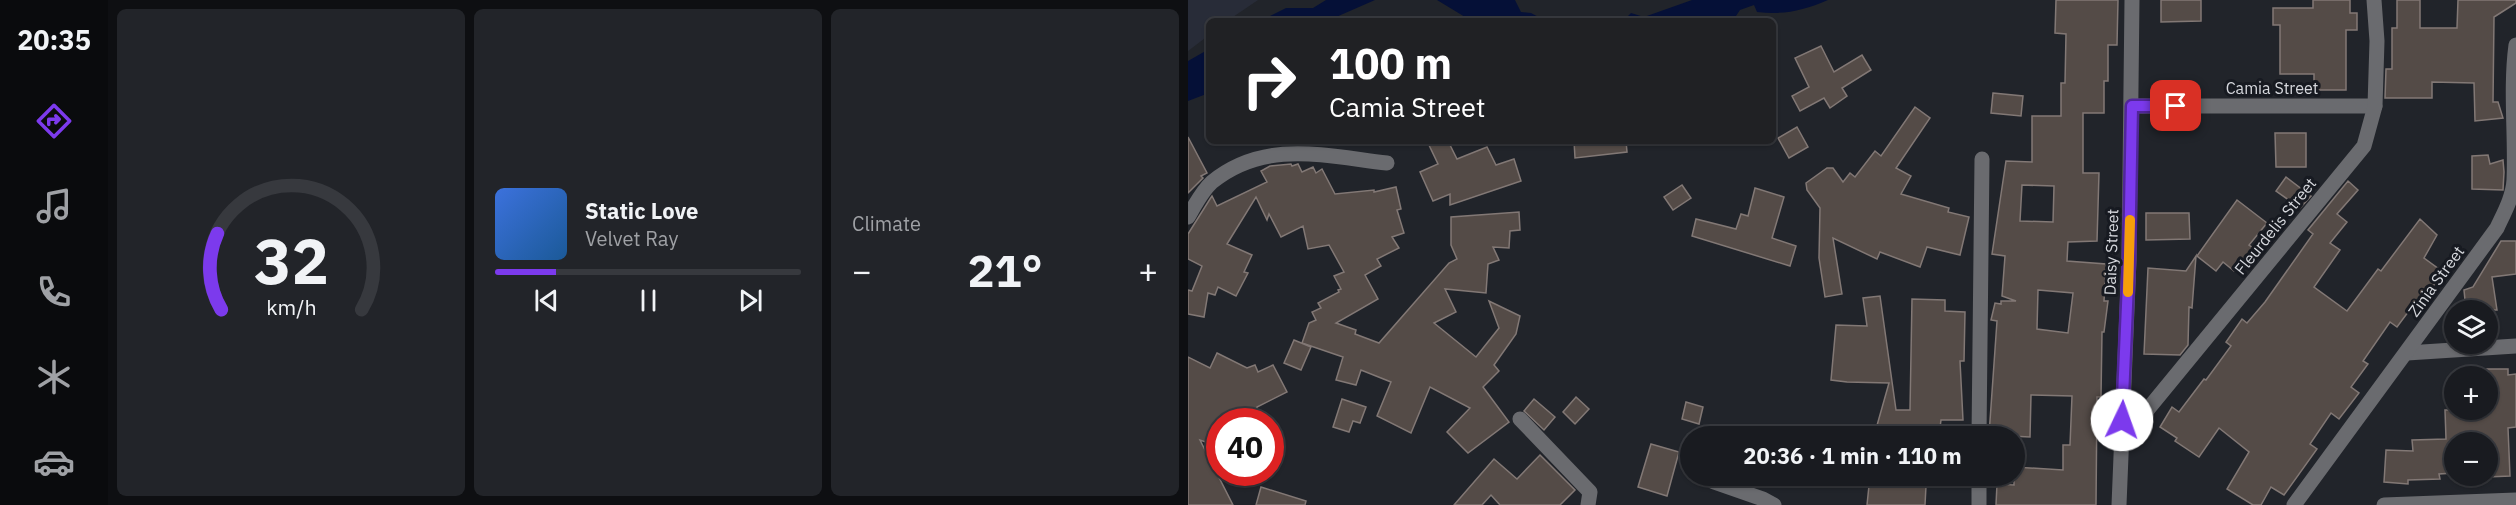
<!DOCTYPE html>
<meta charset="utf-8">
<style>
body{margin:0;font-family:"IBM Plex Sans",sans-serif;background:#222429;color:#f1f3f6;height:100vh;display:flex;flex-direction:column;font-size:22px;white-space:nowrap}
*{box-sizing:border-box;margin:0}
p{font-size:20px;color:#9fa1a5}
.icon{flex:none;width:33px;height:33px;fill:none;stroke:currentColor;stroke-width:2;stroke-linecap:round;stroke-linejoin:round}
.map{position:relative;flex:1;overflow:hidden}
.details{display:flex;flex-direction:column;gap:9px;padding:9px;background:#0e0f12;width:1080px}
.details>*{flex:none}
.banner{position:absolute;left:18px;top:18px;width:570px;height:126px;border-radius:9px;box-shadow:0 2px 4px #0004,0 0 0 2px #37393e;background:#202124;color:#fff;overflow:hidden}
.tools{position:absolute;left:1256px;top:300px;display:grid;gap:12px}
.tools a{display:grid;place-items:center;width:54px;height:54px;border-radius:50%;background:#191b20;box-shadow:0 2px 4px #0004,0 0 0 2px #37393e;font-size:30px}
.speed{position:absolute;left:18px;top:408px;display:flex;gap:12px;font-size:30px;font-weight:700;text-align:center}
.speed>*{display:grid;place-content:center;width:78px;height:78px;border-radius:50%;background:#191b20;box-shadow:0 2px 4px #0004,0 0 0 2px #37393e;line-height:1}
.speed .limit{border:9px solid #d22;background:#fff;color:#111}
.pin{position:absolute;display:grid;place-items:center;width:51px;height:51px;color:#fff;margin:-26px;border-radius:12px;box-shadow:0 3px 9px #0006}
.me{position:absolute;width:66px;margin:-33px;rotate:3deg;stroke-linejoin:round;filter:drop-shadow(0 0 4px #0008)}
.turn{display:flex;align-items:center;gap:21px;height:126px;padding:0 24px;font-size:27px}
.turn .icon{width:78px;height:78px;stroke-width:2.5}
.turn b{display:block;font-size:42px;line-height:51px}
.big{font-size:45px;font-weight:800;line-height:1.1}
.details .card{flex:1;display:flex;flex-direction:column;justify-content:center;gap:9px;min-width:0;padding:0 21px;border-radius:9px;background:#222429}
.details .dial{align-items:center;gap:0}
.dial svg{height:156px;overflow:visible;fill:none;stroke:#37393e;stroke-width:7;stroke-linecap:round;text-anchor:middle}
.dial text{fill:#f1f3f6;stroke:none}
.song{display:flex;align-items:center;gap:18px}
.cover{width:72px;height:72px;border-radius:9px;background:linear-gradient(135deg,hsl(220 70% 55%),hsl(210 70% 35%))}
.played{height:6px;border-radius:3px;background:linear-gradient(90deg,#7c3aed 20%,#37393e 20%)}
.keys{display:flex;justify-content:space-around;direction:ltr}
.heat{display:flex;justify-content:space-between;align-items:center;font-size:33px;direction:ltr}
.details .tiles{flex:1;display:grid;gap:9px;grid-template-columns:repeat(3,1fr)}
.trip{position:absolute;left:492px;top:426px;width:345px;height:60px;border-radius:30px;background:#191b20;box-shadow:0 2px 4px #0004,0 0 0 2px #37393e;font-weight:800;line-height:60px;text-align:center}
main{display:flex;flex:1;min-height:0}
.dock{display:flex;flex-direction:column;width:108px;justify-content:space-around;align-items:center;background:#0a0b0d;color:#9fa1a5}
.dock .icon{width:42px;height:42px}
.dock .selected{color:#7c3aed}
.dock b{font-size:27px;color:#f1f3f6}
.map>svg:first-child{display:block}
</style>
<main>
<nav class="dock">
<b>20:35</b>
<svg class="icon selected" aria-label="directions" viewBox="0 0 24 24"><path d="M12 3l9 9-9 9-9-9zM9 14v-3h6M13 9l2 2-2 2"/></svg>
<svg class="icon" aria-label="music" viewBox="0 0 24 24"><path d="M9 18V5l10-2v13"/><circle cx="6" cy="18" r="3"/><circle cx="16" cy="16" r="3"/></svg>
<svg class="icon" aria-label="phone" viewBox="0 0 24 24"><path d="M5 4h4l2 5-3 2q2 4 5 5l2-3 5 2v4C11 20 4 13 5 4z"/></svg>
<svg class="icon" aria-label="climate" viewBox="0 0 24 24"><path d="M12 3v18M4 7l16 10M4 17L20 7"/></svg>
<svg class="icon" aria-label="car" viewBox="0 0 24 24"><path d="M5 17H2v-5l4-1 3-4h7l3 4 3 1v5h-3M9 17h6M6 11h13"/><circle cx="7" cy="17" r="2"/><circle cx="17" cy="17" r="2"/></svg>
</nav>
<section class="details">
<div class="tiles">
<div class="card dial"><svg viewBox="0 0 100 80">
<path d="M14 69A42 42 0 1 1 86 69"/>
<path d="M14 69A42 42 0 0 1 12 30" stroke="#7c3aed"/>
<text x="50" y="56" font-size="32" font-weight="700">32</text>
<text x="50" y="72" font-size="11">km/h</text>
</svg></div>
<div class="card">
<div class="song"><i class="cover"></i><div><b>Static Love</b><p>Velvet Ray</p></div></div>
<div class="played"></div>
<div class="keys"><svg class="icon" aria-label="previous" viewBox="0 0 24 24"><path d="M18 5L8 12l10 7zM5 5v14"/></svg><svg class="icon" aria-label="pause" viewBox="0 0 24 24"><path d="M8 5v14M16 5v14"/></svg><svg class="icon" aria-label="next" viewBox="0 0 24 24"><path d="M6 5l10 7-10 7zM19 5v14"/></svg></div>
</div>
<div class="card"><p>Climate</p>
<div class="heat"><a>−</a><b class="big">21°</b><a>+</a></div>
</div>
</div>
</section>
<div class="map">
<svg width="1328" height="505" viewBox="0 0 1328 505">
<rect width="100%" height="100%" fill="#21242a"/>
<polygon fill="#282c38" points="0,0 70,0 39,21 21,21 21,35 0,51"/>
<g fill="#051037">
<polygon points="138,0 187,0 139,21 72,21 98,8 125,8"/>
<polygon points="249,0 327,0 333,12 343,13 358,21 288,21 277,17"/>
<path d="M504 0H640C615 11 595 15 569 12L566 5 552 10 546 19 541 21H435L443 13 456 17Z"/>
<polygon points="21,49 21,93 0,101 0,61"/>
</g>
<g fill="#544b47" stroke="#827875" stroke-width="1.5" fill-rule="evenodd">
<path d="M868 0H930L929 45H920V81H916V113H895V173H911L909 241 880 242 879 261 918 264 916 301H920L916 332H914L913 397H909L908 505H808L809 484 826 485V467L875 470V445H882L884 396 843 395 842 437 801 435 809 321 803 320 807 303 813 304V301H828L814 296 817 256 804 254 818 161 844 162V116H873V83H877L878 34 867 33ZM834 185 866 186 865 222 832 221ZM850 290 885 293 880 333 849 329Z"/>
<polygon points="973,0 1013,0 1013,21 973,22"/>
<polygon points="1125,0 1162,0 1162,13 1169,13 1169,30 1158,30 1158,90 1126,90 1126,74 1092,74 1092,25 1085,25 1085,8 1125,8"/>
<polygon points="1209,0 1232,0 1232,28 1269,28 1270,0 1328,0 1328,3 1306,17 1305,102 1310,102 1315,118 1287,121 1286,83 1244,82 1244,98 1197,98 1198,69 1204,69 1204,28 1209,28"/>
<polygon points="633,46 646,72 674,55 683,70 654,88 659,96 642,108 636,98 612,111 604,96 621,87 607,58"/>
<polygon points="805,93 835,96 833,116 803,113"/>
<polygon points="727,107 742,118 708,168 723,176 713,194 761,208 760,212 781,217 772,255 739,247 732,267 692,252 689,259 645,238 654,294 637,297 631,258 632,208 619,190 618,183 639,168 645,168 655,182 662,173 667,177 687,151 693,156"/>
<polygon points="609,127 620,147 601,158 590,138"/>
<polygon points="1087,133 1118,133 1118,167 1088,167"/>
<polygon points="0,137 19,173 13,176 15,178 0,193"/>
<polygon points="239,141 260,141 269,159 299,147 308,165 326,159 333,181 262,205 262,194 245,201 232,172 250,164"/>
<polygon points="386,141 438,141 439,152 387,158"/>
<polygon points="1300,155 1302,164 1315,160 1316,172 1315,190 1284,189 1284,156"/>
<polygon points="103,164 104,166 110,164 114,172 125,167 128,173 134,169 147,194 186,190 186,192 208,187 213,209 209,210 216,233 204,237 211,248 189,259 193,266 177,275 190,299 148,323 168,330 167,334 191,343 261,263 269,259 263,245 263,217 331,212 332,230 322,231 321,248 305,247 311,260 300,264 298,293 257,289 268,312 246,323 288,357 311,328 301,301 332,316 328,334 306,365 311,371 295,387 321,422 280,453 259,432 282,408 242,387 223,433 189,416 203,382 173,370 168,385 148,380 155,357 114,343 121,323 128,320 124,312 133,308 130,303 151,292 150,290 153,289 146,276 156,272 141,245 120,249 115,226 93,237 81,214 79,220 68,197 39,244 64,255 56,272 60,273 48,296 30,287 27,295 20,293 16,317 0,314 0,290 4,291 14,266 0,259 0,234 22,199 24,196 29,206 79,182 73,171 82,166"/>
<polygon points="1098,177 1123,196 1112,208 1088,191"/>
<polygon points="1160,181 1170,190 1149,214 1159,222 1142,243 1152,250 1126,287 1159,311 1190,269 1193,271 1232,219 1249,235 1236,258 1255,272 1239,295 1235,292 1209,327 1202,322 1175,361 1180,364 1163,387 1171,393 1151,419 1143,413 1122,444 1129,449 1096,495 1083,487 1073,505 1065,505 1039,489 1061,452 1031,428 1011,457 987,441 989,438 972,427 984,407 991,412 1016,379 1018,380 1043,346 1038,342 1054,319 1059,323 1077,302 1125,234 1120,230"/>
<polygon points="494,185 503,198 485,210 476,197"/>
<polygon points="567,188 596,197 584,238 608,246 602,266 504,236 508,219 548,229 553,214 560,216"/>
<polygon points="1049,200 1079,223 1061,245 1065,248 1046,271 1035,262 1028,271 1009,256"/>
<polygon points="958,213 1001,213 1002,239 958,240"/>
<polygon points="1313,241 1328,241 1328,274 1304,277 1309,310 1278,310 1276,290 1285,287"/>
<polygon points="1008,256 1004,308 1001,307 1000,345 992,355 956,354 960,268 998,271"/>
<polygon points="692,296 708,410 722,410 724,299 757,300 757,311 777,312 776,361 772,361 775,420 753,420 751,436 686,436 701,383 659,382 643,380 648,325 679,326 675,298"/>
<polygon points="106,340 123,347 113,370 96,363"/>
<polygon points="29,353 59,368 67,365 70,372 85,365 99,392 69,407 66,421 47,417 47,422 32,422 32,447 12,440 45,505 0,505 0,357 22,368"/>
<polygon points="1299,369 1320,369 1320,375 1328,374 1328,427 1320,428 1322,476 1299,477 1299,442 1266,442 1266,473 1251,474 1252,479 1220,480 1220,484 1196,482 1198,450 1225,451 1224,440 1258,439 1257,410 1299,410"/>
<polygon points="388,397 401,409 387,424 375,412"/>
<polygon points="154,399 178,407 172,423 165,421 161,432 145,427"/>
<polygon points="346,399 367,417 356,430 336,411"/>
<polygon points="498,402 515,407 511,424 494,419"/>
<polygon points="463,444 491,452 479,496 450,487"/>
<polygon points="352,455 387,490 372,505 312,505 303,495 294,505 266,505 306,459 329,479"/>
<polygon points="682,476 717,476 716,485 738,486 737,505 679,505"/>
<polygon points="73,487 118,501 117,505 68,505"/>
</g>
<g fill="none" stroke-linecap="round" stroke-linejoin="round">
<g stroke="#6a6b6f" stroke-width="15">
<polyline points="944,106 1187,106"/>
<path d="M0 217C7 205 14 191 24 182 77 139 137 156 199 163"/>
<polyline points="1219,353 1328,346"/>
<polyline points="332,419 402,492 400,505"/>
<polyline points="791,436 794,159"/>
<polyline points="933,442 1176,146 1187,106 1189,41 1186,0"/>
<polyline points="526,482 575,499 586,505"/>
<polyline points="791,505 791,476"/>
<polyline points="931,505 941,260 944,0"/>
<path d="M1106 505 1309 228C1316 213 1325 197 1326 180 1328 135 1322 90 1328 45"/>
<polyline points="1196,505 1328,500"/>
</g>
</g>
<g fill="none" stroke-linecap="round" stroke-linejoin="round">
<defs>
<polyline id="route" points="934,420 941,260 944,106 988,106"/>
</defs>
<use href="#route" stroke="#51269a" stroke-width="15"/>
<use href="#route" stroke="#7c3aed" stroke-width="10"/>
<polyline stroke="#f59e0b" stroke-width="10" points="940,292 942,220"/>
</g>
<g text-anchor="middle" stroke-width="6" stroke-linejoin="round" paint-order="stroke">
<g font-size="16" fill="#d6d8dd" stroke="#171a21">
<text x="1084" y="94">Camia Street</text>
<text transform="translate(1087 226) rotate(-51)" y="6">Fleurdelis Street</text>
<text transform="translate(923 252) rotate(-88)" y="6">Daisy Street</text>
<text transform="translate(1248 281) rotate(-54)" y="6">Zinia Street</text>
</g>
</g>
</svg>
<div class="tools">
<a><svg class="icon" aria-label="layers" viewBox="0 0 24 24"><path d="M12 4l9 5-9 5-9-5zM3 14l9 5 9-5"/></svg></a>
<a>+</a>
<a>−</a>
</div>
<div class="speed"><div class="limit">40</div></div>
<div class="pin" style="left:988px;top:106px;background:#d93025"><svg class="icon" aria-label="arrive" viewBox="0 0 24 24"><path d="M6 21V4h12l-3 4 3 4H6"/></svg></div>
<svg class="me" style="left:934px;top:420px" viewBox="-20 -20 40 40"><circle r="19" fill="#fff"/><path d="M0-13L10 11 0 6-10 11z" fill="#7c3aed"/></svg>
<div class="trip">20:36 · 1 min · 110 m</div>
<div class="banner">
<div class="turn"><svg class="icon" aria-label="right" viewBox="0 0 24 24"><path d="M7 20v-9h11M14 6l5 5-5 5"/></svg><div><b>100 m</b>Camia Street</div></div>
</div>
</div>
</main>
